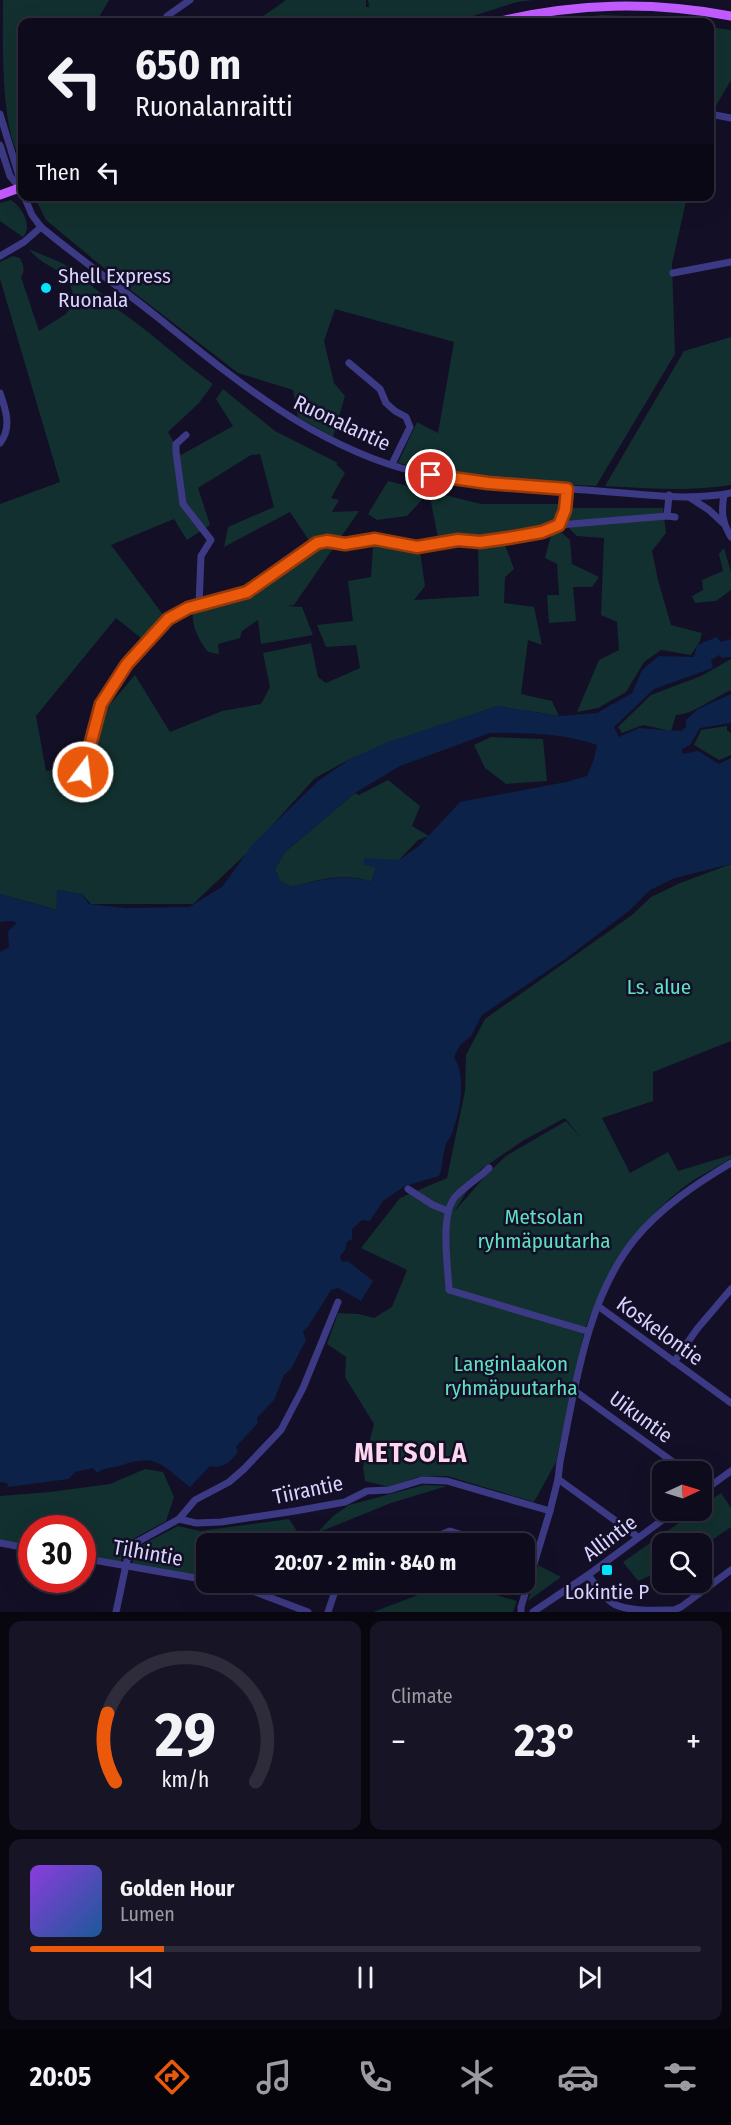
<!DOCTYPE html>
<meta charset="utf-8">
<style>
body{margin:0;font-family:"Fira Sans Condensed",sans-serif;background:#171425;color:#f1f3f6;height:100vh;display:flex;flex-direction:column;font-size:22px;white-space:nowrap}
*{box-sizing:border-box;margin:0}
p{font-size:20px;color:#9b9ba3}
.icon{flex:none;width:33px;height:33px;fill:none;stroke:currentColor;stroke-width:2;stroke-linecap:round;stroke-linejoin:round}
.map{position:relative;height:1612px;overflow:hidden}
.panel{display:flex;flex-direction:column;gap:9px;padding:9px;background:#08060f;flex:1}
.panel>*{flex:none}
.banner{position:absolute;left:18px;top:18px;width:696px;height:183px;border-radius:12px;box-shadow:0 6px 24px #0002,0 0 0 2px #2e2b3b;background:#0e0b1c;color:#f1f3f6;overflow:hidden}
.needle{width:39px;rotate:86deg}
.fabs{position:absolute;left:652px;top:1461px;display:grid;gap:12px}
.fabs a{display:grid;place-items:center;width:60px;height:60px;border-radius:12px;background:#0e0b1c;box-shadow:0 6px 24px #0002,0 0 0 2px #2e2b3b;font-size:30px}
.speed{position:absolute;left:18px;top:1515px;display:flex;gap:12px;font-size:30px;font-weight:700;text-align:center}
.speed>*{display:grid;place-content:center;width:78px;height:78px;border-radius:50%;background:#0e0b1c;box-shadow:0 6px 24px #0002,0 0 0 2px #2e2b3b;line-height:1}
.speed .limit{border:9px solid #d22;background:#fff;color:#111}
.pin{position:absolute;display:grid;place-items:center;width:51px;height:51px;color:#fff;margin:-26px;border:3px solid #fff;border-radius:50%;box-shadow:0 2px 6px #0007}
.me{position:absolute;width:66px;margin:-33px;rotate:15deg;stroke-linejoin:round;filter:drop-shadow(0 0 4px #0008)}
.turn{display:flex;align-items:center;gap:21px;height:126px;padding:0 18px;font-size:27px}
.turn .icon{width:78px;height:78px;stroke-width:2.5}
.turn b{display:block;font-size:42px;line-height:51px}
.then{display:flex;align-items:center;height:57px;padding:0 18px;background:#0003;gap:12px;font-size:22px}
.big{font-size:45px;font-weight:700;line-height:1.1}
.panel .widget{flex:1;display:flex;flex-direction:column;justify-content:center;gap:9px;min-width:0;padding:0 21px;border-radius:12px;background:#171425}
.panel .dial{align-items:center;gap:0}
.dial svg{height:156px;overflow:visible;fill:none;stroke:#2e2b3b;stroke-width:7;stroke-linecap:round;text-anchor:middle}
.dial text{fill:#f1f3f6;stroke:none}
.song{display:flex;align-items:center;gap:18px}
.cover{width:72px;height:72px;border-radius:9px;background:linear-gradient(135deg,hsl(270 70% 55%),hsl(210 70% 35%))}
.played{height:6px;border-radius:3px;background:linear-gradient(90deg,#ea580c 20%,#2e2b3b 20%)}
.keys{display:flex;justify-content:space-around;direction:ltr}
.heat{display:flex;justify-content:space-between;align-items:center;font-size:33px;direction:ltr}
.panel .tiles{flex:1;display:grid;gap:9px;grid-template-columns:1fr 1fr}
.widget:last-child{grid-column:span 2}
.trip{position:absolute;left:196px;top:1533px;width:339px;height:60px;border-radius:12px;background:#0e0b1c;box-shadow:0 6px 24px #0002,0 0 0 2px #2e2b3b;font-weight:700;line-height:60px;text-align:center}
.tab-bar{display:flex;height:96px;justify-content:space-around;align-items:center;background:#06040b;color:#9b9ba3}
.tab-bar .icon{width:42px;height:42px}
.tab-bar .selected{color:#ea580c}
.tab-bar b{font-size:27px;color:#f1f3f6}
.map>svg:first-child{display:block}
</style>
<div class="map">
<svg width="731" height="1612" viewBox="0 0 731 1612">
<rect width="100%" height="100%" fill="#130f26"/>
<g fill="#12302f" fill-rule="evenodd">
<path d="M3 0H109L96 22H22V160C0 133 3 36 3 0Z"/>
<polygon points="286,0 366,0 366,7 369,7 368,0 532,0 517,2 454,22 255,22"/>
<polygon points="601,15 701,19 704,22 553,22"/>
<polygon points="710,27 731,30 731,80 710,116"/>
<path d="M37 196 687 197 672 264 675 354 596 486C529 484 463 478 398 463L417 422 438 433 454 342 335 309 324 341 334 383 345 396 333 437 298 417 293 390 238 373 128 288 46 220 37 202Z"/>
<path d="M11 200C22 207 33 226 23 237L0 221V203Z"/>
<path d="M29 249 64 264 111 301 109 304C146 327 178 359 213 384L199 403 168 432 181 455 233 426 216 399 223 389 275 431 338 463 336 464 345 473 331 498 339 500 332 512 359 511 294 605 287 606 302 607 313 635 261 644 258 620 242 631 240 638 218 644 219 654 208 652C198 639 191 625 193 609L251 597 267 583 316 551 290 512 224 547 228 527 274 507 260 454 251 455 198 488 210 525 187 540 174 519 111 545 164 616 147 643 116 618 36 716 46 771 89 765 106 709 135 675 170 732 222 711 261 704 270 687 263 653 311 643 318 677 326 683 360 668 356 645 326 647 317 625 353 621 348 581 371 577 373 545 420 552 425 586 414 600 479 596 478 548 505 545 514 569 505 577 504 603 534 607 542 645 528 640 521 694 552 701 559 716 497 706 350 759 315 778 248 852 193 904H91L82 894 57 890V910L0 894V504L60 482 0 279V262L13 256 20 258C24 266 25 270 21 277L39 331 66 314 74 303C72 265 47 273 29 249Z"/>
<path d="M731 337V485C689 492 647 488 605 486L684 351Z"/>
<polygon points="388,481 481,504 561,504 556,522 517,533 479,537 438,538 429,492 407,516 377,520 368,514"/>
<polygon points="568,508 663,508 666,533 652,551 658,580 671,625 702,633 700,641 691,655 661,650 644,662 626,692 598,708 577,712 599,660 619,650 617,622 601,615 604,538 577,536 570,529"/>
<polygon points="562,533 570,540 572,564 599,577 592,587 573,587 576,621 549,623 547,595 559,595 557,564 545,558 551,535"/>
<polygon points="724,548 731,572 731,590 716,601 695,603 692,596 703,590 702,580 723,571 719,554"/>
<path d="M731 659V690C715 697 692 715 676 715L671 731 643 725 622 733 618 727 651 695 701 676Z"/>
<polygon points="727,726 727,730 731,733 731,755 719,760 694,745 701,730"/>
<polygon points="491,737 543,739 547,781 506,784 485,768 474,745"/>
<path d="M388 780 420 806 412 826 429 836 418 840 399 860 376 868 371 882C344 872 319 880 292 887L280 881 275 869 285 852 355 793 359 795Z"/>
<path d="M731 864V1041L653 1072V1101L602 1118 630 1173 668 1152 678 1171 731 1155V1158C716 1168 698 1176 684 1187 633 1227 609 1269 585 1328L452 1288 584 1332 556 1462 534 1502 447 1476 418 1477 389 1487 365 1481 363 1467 374 1424 345 1377 346 1357 327 1344 338 1313 359 1314 374 1318 392 1307 407 1270 361 1248 400 1198 447 1178 465 1091 466 1055 485 1019 632 915 651 897 680 883ZM565 1118 582 1139 566 1121 506 1156 487 1174 454 1212 480 1170 524 1140Z"/>
<polygon points="145,1469 163,1472 174,1497 166,1521 133,1539 120,1562 83,1555 82,1528 32,1528 31,1546 0,1541 0,1496 50,1492 110,1484"/>
<polygon points="424,1485 447,1486 391,1503 317,1533 332,1517 349,1505"/>
<polygon points="721,1493 731,1508 731,1527 702,1547 702,1544 663,1544 663,1570 638,1581 623,1562 696,1511 702,1510 702,1506"/>
<polygon points="289,1519 299,1534 296,1543 207,1544 207,1577 132,1564 136,1548 178,1526 200,1531"/>
<polygon points="538,1565 561,1577 528,1601"/>
<polygon points="452,1582 517,1601 513,1612 373,1612"/>
</g>
<path fill="#0c2248" fill-rule="evenodd" d="M717 637 721 642 731 639V657L722 658 719 655 711 660 713 668 654 689 614 727 619 737 639 728 681 731 686 727V720L698 709 731 694V723L700 728 690 745 682 749V754L698 751 719 764 731 758V864L675 878 650 890 630 910 568 957 482 1015 471 1036 460 1045 454 1057C467 1078 460 1109 453 1131 451 1137 446 1142 445 1148 442 1158 443 1167 439 1176L405 1186 383 1201 370 1221 362 1220 352 1229V1239L347 1242 345 1250 340 1256 342 1262 348 1261 373 1281 361 1301 338 1288 331 1290 308 1327 306 1328 303 1332 306 1340 291 1369 284 1375 274 1400 257 1418 258 1423 236 1447 238 1452C230 1462 223 1469 210 1466L190 1487C160 1464 158 1453 119 1466 110 1468 104 1468 97 1473L93 1468 75 1472 69 1479 8 1487 7 1483 0 1482V952L9 947 8 931 17 923 11 921 0 922V894L56 910 57 890 82 894 89 904 126 908 189 907 222 887 253 844 318 781 350 759 385 743 497 706 559 716 597 713 632 693 642 670 659 656 694 657 697 645ZM490 733C526 733 562 733 597 745L594 759 587 776 566 782 460 802 419 846 399 860 365 858 363 864 376 868 371 882C344 873 319 880 292 887L280 881 275 869 285 852 355 793 400 766Z"/>
<g fill="none" stroke-linecap="round" stroke-linejoin="round">
<g stroke="#3d3a85" stroke-width="7">
<polyline points="167,16 190,0"/>
<polyline points="0,114 18,173 22,191"/>
<polyline points="710,114 731,118"/>
<polyline points="0,145 10,176 20,188"/>
<path d="M24 196 32 215 41 227C78 258 118 286 156 316 232 377 306 440 401 468 461 485 524 486 586 490 630 493 688 502 731 493"/>
<polyline points="0,256 24,242 41,227"/>
<polyline points="673,273 731,262"/>
<polyline points="349,363 380,389 386,403 395,411 406,417 410,427 392,464"/>
<path d="M0 393C6 410 12 428 0 443"/>
<polyline points="186,435 176,444 176,452 183,504 211,540 201,556 199,605"/>
<path d="M724 495C721 512 722 522 731 537"/>
<polyline points="689,497 709,510 724,524"/>
<polyline points="667,516 669,495"/>
<polyline points="559,525 667,516 675,517"/>
<polyline points="83,772 101,704 127,664 168,619 188,608 247,592 317,543 327,541 345,544 375,539 417,547 458,540 480,542 508,538 542,532 559,525 565,510 567,489"/>
<path d="M489 1168C479 1178 467 1185 457 1195 439 1211 448 1266 449 1290L587 1331"/>
<polyline points="408,1189 433,1205 448,1211"/>
<polyline points="598,1306 731,1403"/>
<polyline points="674,1362 697,1329 731,1289"/>
<polyline points="575,1391 687,1472"/>
<polyline points="558,1479 638,1537"/>
<polyline points="702,1492 731,1471"/>
<polyline points="179,1519 195,1500 229,1482 244,1469 281,1430 303,1388 338,1302"/>
<polyline points="0,1543 32,1549"/>
<polyline points="417,1544 450,1531 492,1544"/>
<polyline points="525,1553 535,1556"/>
<polyline points="82,1558 207,1580"/>
<path d="M588 1575C596 1585 603 1597 614 1604 630 1612 656 1610 674 1610L681 1607 731 1570"/>
<polyline points="223,1582 234,1584 308,1612"/>
<polyline points="116,1612 130,1546 179,1519 196,1523 221,1522 295,1511 345,1502 367,1491 389,1490 422,1480 447,1481 550,1511"/>
<polyline points="328,1612 338,1582"/>
<path d="M521 1612V1607L550 1511 558 1479 560 1462C575 1389 586 1299 635 1239 661 1207 696 1184 731 1163"/>
<polyline points="533,1612 588,1575 676,1510"/>
</g>
<g stroke="#c25bff" stroke-width="9">
<path d="M496 22C576 3 650 1 731 16"/>
<polyline points="0,195 22,187"/>
</g>
</g>
<g fill="none" stroke-linecap="round" stroke-linejoin="round">
<defs>
<polyline id="route" points="83,772 101,704 127,664 168,619 188,608 247,592 317,543 327,541 345,544 375,539 417,547 458,540 480,542 508,538 542,532 559,525 565,510 567,489 488,483 431,475"/>
</defs>
<use href="#route" stroke="#983908" stroke-width="15"/>
<use href="#route" stroke="#ea580c" stroke-width="10"/>
</g>
<g fill="#00e5ff" stroke="#130f26" stroke-width="2">
<circle cx="46" cy="288" r="6"/>
<rect x="601" y="1564" width="12" height="12" rx="3"/>
</g>
<g text-anchor="middle" stroke-width="5" stroke-linejoin="round" paint-order="stroke">
<g font-size="21" fill="#d9d4ff" stroke="#130f26" text-anchor="start">
<text x="58" y="283">Shell Express<tspan x="58" dy="24">Ruonala</tspan></text>
<text x="607" y="1599" text-anchor="middle">Lokintie P</text>
</g>
<g font-size="21" fill="#d9d4ff" stroke="#130f26">
<text transform="translate(342 423) rotate(25)" y="7">Ruonalantie</text>
<text transform="translate(660 1331) rotate(36)" y="7">Koskelontie</text>
<text transform="translate(641 1417) rotate(36)" y="7">Uikuntie</text>
<text transform="translate(308 1490) rotate(-12)" y="7">Tiirantie</text>
<text transform="translate(610 1538) rotate(-37)" y="7">Allintie</text>
<text transform="translate(148 1553) rotate(10)" y="7">Tilhintie</text>
</g>
<g font-size="21" fill="#5fe0c0" stroke="#130f26">
<text x="659" y="994">Ls. alue</text>
<text x="544" y="1224">Metsolan<tspan x="544" dy="24">ryhmäpuutarha</tspan></text>
<text x="511" y="1371">Langinlaakon<tspan x="511" dy="24">ryhmäpuutarha</tspan></text>
</g>
<g font-size="27" font-weight="bold" letter-spacing="1.5" fill="#ffd6f0" stroke="#130f26">
<text x="411" y="1462">METSOLA</text>
</g>
</g>
</svg>
<div class="fabs">
<a><svg class="needle" viewBox="-14 -14 28 28"><path d="M0-13l5 13h-10z" fill="#e53935"/><path d="M0 13l5-13h-10z" fill="#9b9ba3"/></svg></a>
<a><svg class="icon" aria-label="search" viewBox="0 0 24 24"><circle cx="10" cy="10" r="6"/><path d="M15 15l6 6"/></svg></a>
</div>
<div class="speed"><div class="limit">30</div></div>
<div class="pin" style="left:431px;top:475px;background:#d93025"><svg class="icon" aria-label="arrive" viewBox="0 0 24 24"><path d="M6 21V4h12l-3 4 3 4H6"/></svg></div>
<svg class="me" style="left:83px;top:772px" viewBox="-20 -20 40 40"><circle r="17" fill="#ea580c" stroke="#fff" stroke-width="3"/><path d="M0-11L8 9 0 5-8 9z" fill="#fff"/></svg>
<div class="trip">20:07 · 2 min · 840 m</div>
<div class="banner">
<div class="turn"><svg class="icon" aria-label="left" viewBox="0 0 24 24"><path d="M17 20v-9H6M10 6l-5 5 5 5"/></svg><div><b>650 m</b>Ruonalanraitti</div></div>
<div class="then">Then<svg class="icon" aria-label="left" viewBox="0 0 24 24"><path d="M17 20v-9H6M10 6l-5 5 5 5"/></svg></div>
</div>
</div>
<section class="panel">
<div class="tiles">
<div class="widget dial"><svg viewBox="0 0 100 80">
<path d="M14 69A42 42 0 1 1 86 69"/>
<path d="M14 69A42 42 0 0 1 10 34" stroke="#ea580c"/>
<text x="50" y="56" font-size="32" font-weight="700">29</text>
<text x="50" y="72" font-size="11">km/h</text>
</svg></div>
<div class="widget"><p>Climate</p>
<div class="heat"><a>−</a><b class="big">23°</b><a>+</a></div>
</div>
<div class="widget">
<div class="song"><i class="cover"></i><div><b>Golden Hour</b><p>Lumen</p></div></div>
<div class="played"></div>
<div class="keys"><svg class="icon" aria-label="previous" viewBox="0 0 24 24"><path d="M18 5L8 12l10 7zM5 5v14"/></svg><svg class="icon" aria-label="pause" viewBox="0 0 24 24"><path d="M8 5v14M16 5v14"/></svg><svg class="icon" aria-label="next" viewBox="0 0 24 24"><path d="M6 5l10 7-10 7zM19 5v14"/></svg></div>
</div>
</div>
</section>
<nav class="tab-bar">
<b>20:05</b>
<svg class="icon selected" aria-label="directions" viewBox="0 0 24 24"><path d="M12 3l9 9-9 9-9-9zM9 14v-3h6M13 9l2 2-2 2"/></svg>
<svg class="icon" aria-label="music" viewBox="0 0 24 24"><path d="M9 18V5l10-2v13"/><circle cx="6" cy="18" r="3"/><circle cx="16" cy="16" r="3"/></svg>
<svg class="icon" aria-label="phone" viewBox="0 0 24 24"><path d="M5 4h4l2 5-3 2q2 4 5 5l2-3 5 2v4C11 20 4 13 5 4z"/></svg>
<svg class="icon" aria-label="climate" viewBox="0 0 24 24"><path d="M12 3v18M4 7l16 10M4 17L20 7"/></svg>
<svg class="icon" aria-label="car" viewBox="0 0 24 24"><path d="M5 17H2v-5l4-1 3-4h7l3 4 3 1v5h-3M9 17h6M6 11h13"/><circle cx="7" cy="17" r="2"/><circle cx="17" cy="17" r="2"/></svg>
<svg class="icon" aria-label="filters" viewBox="0 0 24 24"><path d="M4 7h16M4 17h16"/><circle cx="9" cy="7" r="2"/><circle cx="15" cy="17" r="2"/></svg>
</nav>
